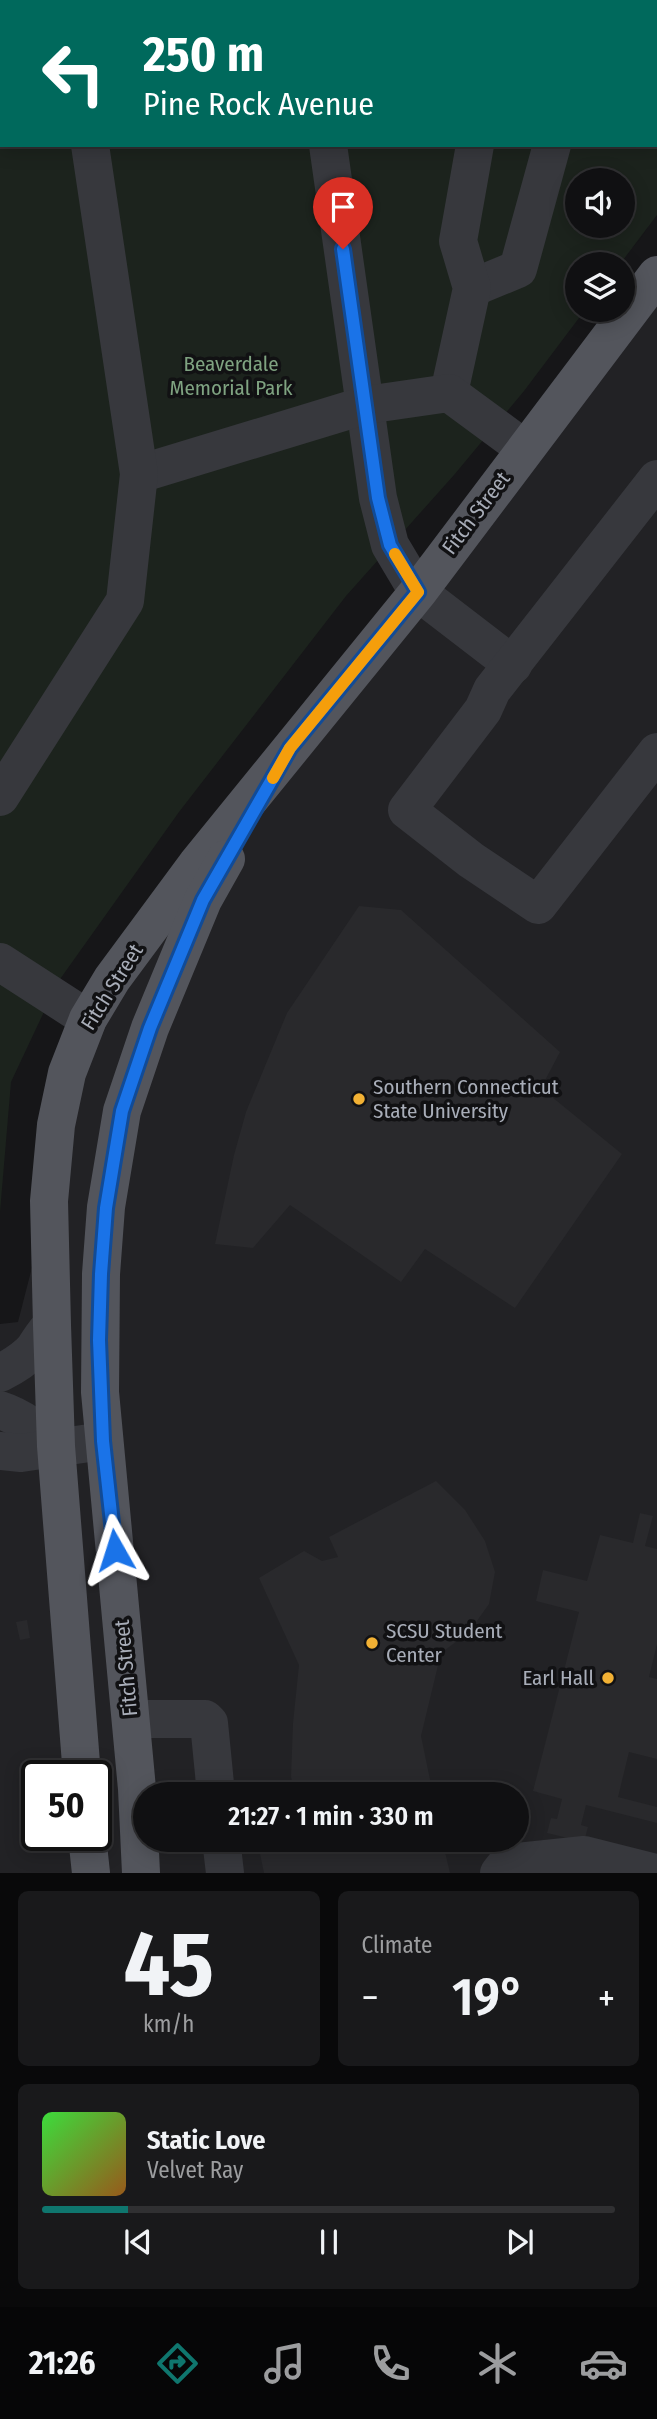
<!DOCTYPE html>
<meta charset="utf-8">
<style>
body{margin:0;font-family:"Fira Sans Condensed",sans-serif;background:#19191b;color:#f1f3f6;height:100vh;display:flex;flex-direction:column;font-size:26px;white-space:nowrap}
*{box-sizing:border-box;margin:0}
p{font-size:23px;color:#9c9d9f}
.icon{flex:none;width:38px;height:38px;fill:none;stroke:currentColor;stroke-width:2;stroke-linecap:round;stroke-linejoin:round}
.map{position:relative;height:1873px;overflow:hidden}
.side{display:flex;flex-direction:column;gap:18px;padding:18px;background:#09090a;flex:1}
.side>*{flex:none}
.top-card{position:absolute;left:0px;top:0px;width:658px;height:147px;box-shadow:0 4px 18px #0003,0 0 0 2px #303032;background:#00695c;color:#fff;overflow:hidden}
.tools{position:absolute;left:565px;top:168px;display:grid;gap:14px}
.tools a{display:grid;place-items:center;width:70px;height:70px;border-radius:50%;background:#101012;box-shadow:0 4px 18px #0003,0 0 0 2px #303032;font-size:35px}
.speed{position:absolute;left:21px;top:1760px;display:flex;gap:14px;font-size:35px;font-weight:700;text-align:center}
.speed>*{display:grid;place-content:center;width:91px;height:91px;border-radius:50%;background:#101012;box-shadow:0 4px 18px #0003,0 0 0 2px #303032;line-height:1}
.speed .limit{border:4px solid #111;border-radius:10px;background:#fff;color:#111}
.pin{position:absolute;display:grid;place-items:center;width:60px;height:60px;color:#fff;margin:-72px -30px;border-radius:50% 50% 50% 0;rotate:-45deg;box-shadow:0 0 7px #0007}
.pin .icon{rotate:45deg}
.me{position:absolute;width:77px;margin:-38px;rotate:354deg;stroke-linejoin:round;filter:drop-shadow(0 0 5px #0008)}
.turn{display:flex;align-items:center;gap:24px;height:147px;padding:0 28px;font-size:32px}
.turn .icon{width:91px;height:91px;stroke-width:2.5}
.turn b{display:block;font-size:49px;line-height:60px}
.big{font-size:52px;font-weight:600;line-height:1.1}
.side .card{flex:1;display:flex;flex-direction:column;justify-content:center;gap:10px;min-width:0;padding:0 24px;border-radius:10px;background:#19191b}
.side .dial{align-items:center;gap:0}
.dial b{font-size:91px;line-height:1}
.song{display:flex;align-items:center;gap:21px}
.cover{width:84px;height:84px;border-radius:10px;background:linear-gradient(135deg,hsl(120 70% 55%),hsl(30 70% 35%))}
.played{height:7px;border-radius:4px;background:linear-gradient(90deg,#0f766e 15%,#303032 15%)}
.keys{display:flex;justify-content:space-around;direction:ltr}
.heat{display:flex;justify-content:space-between;align-items:center;font-size:38px;direction:ltr}
.side .tiles{flex:1;display:grid;gap:18px;grid-template-columns:1fr 1fr}
.card:last-child{grid-column:span 2}
.trip{position:absolute;left:133px;top:1782px;width:396px;height:70px;border-radius:35px;background:#101012;box-shadow:0 4px 18px #0003,0 0 0 2px #303032;font-weight:600;line-height:70px;text-align:center}
.tabs{display:flex;height:112px;justify-content:space-around;align-items:center;background:#060607;color:#9c9d9f}
.tabs .icon{width:49px;height:49px}
.tabs .on{color:#0f766e}
.tabs b{font-size:32px;color:#f1f3f6}
.map>svg:first-child{display:block}
</style>
<div class="map">
<svg width="657" height="1873" viewBox="0 0 657 1873">
<rect width="100%" height="100%" fill="#161618"/>
<path fill="#222225" fill-rule="evenodd" d="M657 277V1873H0V1324L18 1322 49 1201 88 1019ZM37 1776H96V1836H37ZM145 1794H516V1839H145Z"/>
<path fill="#1c231d" fill-rule="evenodd" d="M0 0H657V215L620 264H578V310H585L524 391 454 475 346 596 179 812 58 982 11 1082 0 1212ZM2 2H656V145H2ZM578 180H623V226H578Z"/>
<g fill="#29292c">
<polygon points="359,906 401,910 560,1052 541,1088 622,1154 515,1308 425,1249 401,1282 290,1205 253,1248 215,1244 234,1155 246,1112 287,1013"/>
<polygon points="436,1481 465,1510 485,1541 495,1572 489,1604 469,1632 441,1653 421,1736 433,1794 295,1794 291,1777 293,1723 299,1665 259,1578 304,1551 322,1561 338,1557 329,1537"/>
<polygon points="640,1513 653,1516 645,1546 657,1549 657,1644 649,1677 657,1679 657,1759 629,1752 618,1797 657,1807 657,1823 586,1805 581,1825 588,1827 584,1842 547,1833 551,1818 557,1819 562,1799 533,1791 579,1612 536,1601 543,1570 587,1581 600,1535 633,1543"/>
<polygon points="27,1620 30,1638 20,1640 16,1622"/>
<polygon points="257,1839 442,1839 450,1873 264,1873"/>
</g>
<g fill="none" stroke-linecap="round" stroke-linejoin="round">
<g stroke="#37383d" stroke-width="38">
<polyline points="68,0 68,2"/>
<polyline points="307,0 307,2"/>
<polyline points="550,2 551,0"/>
<polyline points="328,145 378,498 390,545 418,592 513,665"/>
<polyline points="472,288 518,269 552,145"/>
<polyline points="449,393 472,288 458,241 475,145"/>
<polyline points="139,474 366,405 449,393 525,449"/>
<polyline points="657,479 492,690 483,710 407,810 471,860 538,905 657,752"/>
<polyline points="0,797 125,601 139,474 90,145"/>
<polyline points="0,962 88,1019"/>
<path d="M0 1373C12 1367 25 1359 34 1349 40 1340 44 1332 52 1325"/>
<path d="M0 1410C22 1417 39 1431 56 1446"/>
<polyline points="0,1451 21,1453 103,1441"/>
<polyline points="131,1719 205,1719 209,1723 216,1794"/>
<polyline points="221,1839 225,1873"/>
<polyline points="499,1873 507,1863 584,1855 656,1873"/>
</g>
<g stroke="#53555c" stroke-width="38">
<polyline points="82,1776 56,1446 52,1325 49,1201 56,1125 67,1073 88,1019 112,979 197,864 418,592 657,275"/>
<polyline points="87,1836 91,1873"/>
<polyline points="141,1873 137,1789 100,1392 101,1274 106,1207 122,1111 150,1028 203,900 226,859"/>
</g>
</g>
<g fill="none" stroke-linecap="round" stroke-linejoin="round">
<defs>
<polyline id="route" points="115,1550 103,1441 99,1340 101,1274 106,1208 122,1111 150,1028 203,900 290,748 418,592 390,545 378,498 343,249"/>
</defs>
<use href="#route" stroke="#114b97" stroke-width="18"/>
<use href="#route" stroke="#1a73e8" stroke-width="12"/>
<polyline stroke="#f59e0b" stroke-width="12" points="273,778 290,748 418,592 395,554"/>
</g>
<g fill="#f2b134" stroke="#111113" stroke-width="2.5">
<circle cx="359" cy="1099" r="7"/>
<circle cx="372" cy="1643" r="7"/>
<circle cx="608" cy="1678" r="7"/>
</g>
<g text-anchor="middle" stroke-width="7" stroke-linejoin="round" paint-order="stroke">
<g font-size="21" fill="#7fa381" stroke="#111113">
<text x="231" y="371">Beaverdale<tspan x="231" dy="24">Memorial Park</tspan></text>
</g>
<g font-size="21" fill="#a8adb8" stroke="#111113">
<text transform="translate(476 513) rotate(-53)" y="7">Fitch Street</text>
<text transform="translate(112 987) rotate(-58)" y="7">Fitch Street</text>
<text transform="translate(126 1668) rotate(-95)" y="7">Fitch Street</text>
</g>
<g font-size="21" fill="#a8adb8" stroke="#111113" text-anchor="start">
<text x="373" y="1094">Southern Connecticut<tspan x="373" dy="24">State University</tspan></text>
<text x="386" y="1638">SCSU Student<tspan x="386" dy="24">Center</tspan></text>
<text x="594" y="1685" text-anchor="end">Earl Hall</text>
</g>
</g>
</svg>
<div class="tools">
<a><svg class="icon" aria-label="sound" viewBox="0 0 24 24"><path d="M4 9h4l5-4v14l-5-4H4zM17 9q2 3 0 6"/></svg></a>
<a><svg class="icon" aria-label="layers" viewBox="0 0 24 24"><path d="M12 4l9 5-9 5-9-5zM3 14l9 5 9-5"/></svg></a>
</div>
<div class="speed"><div class="limit">50</div></div>
<div class="pin" style="left:343px;top:249px;background:#d93025"><svg class="icon" aria-label="arrive" viewBox="0 0 24 24"><path d="M6 21V4h12l-3 4 3 4H6"/></svg></div>
<svg class="me" style="left:115px;top:1550px" viewBox="-20 -20 40 40"><path d="M0-17L14 15 0 8-14 15z" fill="#1a73e8" stroke="#fff" stroke-width="4"/></svg>
<div class="trip">21:27 · 1 min · 330 m</div>
<div class="top-card">
<div class="turn"><svg class="icon" aria-label="left" viewBox="0 0 24 24"><path d="M17 20v-9H6M10 6l-5 5 5 5"/></svg><div><b>250 m</b>Pine Rock Avenue</div></div>
</div>
</div>
<section class="side">
<div class="tiles">
<div class="card dial"><b>45</b><p>km/h</p></div>
<div class="card"><p>Climate</p>
<div class="heat"><a>−</a><b class="big">19°</b><a>+</a></div>
</div>
<div class="card">
<div class="song"><i class="cover"></i><div><b>Static Love</b><p>Velvet Ray</p></div></div>
<div class="played"></div>
<div class="keys"><svg class="icon" aria-label="previous" viewBox="0 0 24 24"><path d="M18 5L8 12l10 7zM5 5v14"/></svg><svg class="icon" aria-label="pause" viewBox="0 0 24 24"><path d="M8 5v14M16 5v14"/></svg><svg class="icon" aria-label="next" viewBox="0 0 24 24"><path d="M6 5l10 7-10 7zM19 5v14"/></svg></div>
</div>
</div>
</section>
<nav class="tabs">
<b>21:26</b>
<svg class="icon on" aria-label="directions" viewBox="0 0 24 24"><path d="M12 3l9 9-9 9-9-9zM9 14v-3h6M13 9l2 2-2 2"/></svg>
<svg class="icon" aria-label="music" viewBox="0 0 24 24"><path d="M9 18V5l10-2v13"/><circle cx="6" cy="18" r="3"/><circle cx="16" cy="16" r="3"/></svg>
<svg class="icon" aria-label="phone" viewBox="0 0 24 24"><path d="M5 4h4l2 5-3 2q2 4 5 5l2-3 5 2v4C11 20 4 13 5 4z"/></svg>
<svg class="icon" aria-label="climate" viewBox="0 0 24 24"><path d="M12 3v18M4 7l16 10M4 17L20 7"/></svg>
<svg class="icon" aria-label="car" viewBox="0 0 24 24"><path d="M5 17H2v-5l4-1 3-4h7l3 4 3 1v5h-3M9 17h6M6 11h13"/><circle cx="7" cy="17" r="2"/><circle cx="17" cy="17" r="2"/></svg>
</nav>
